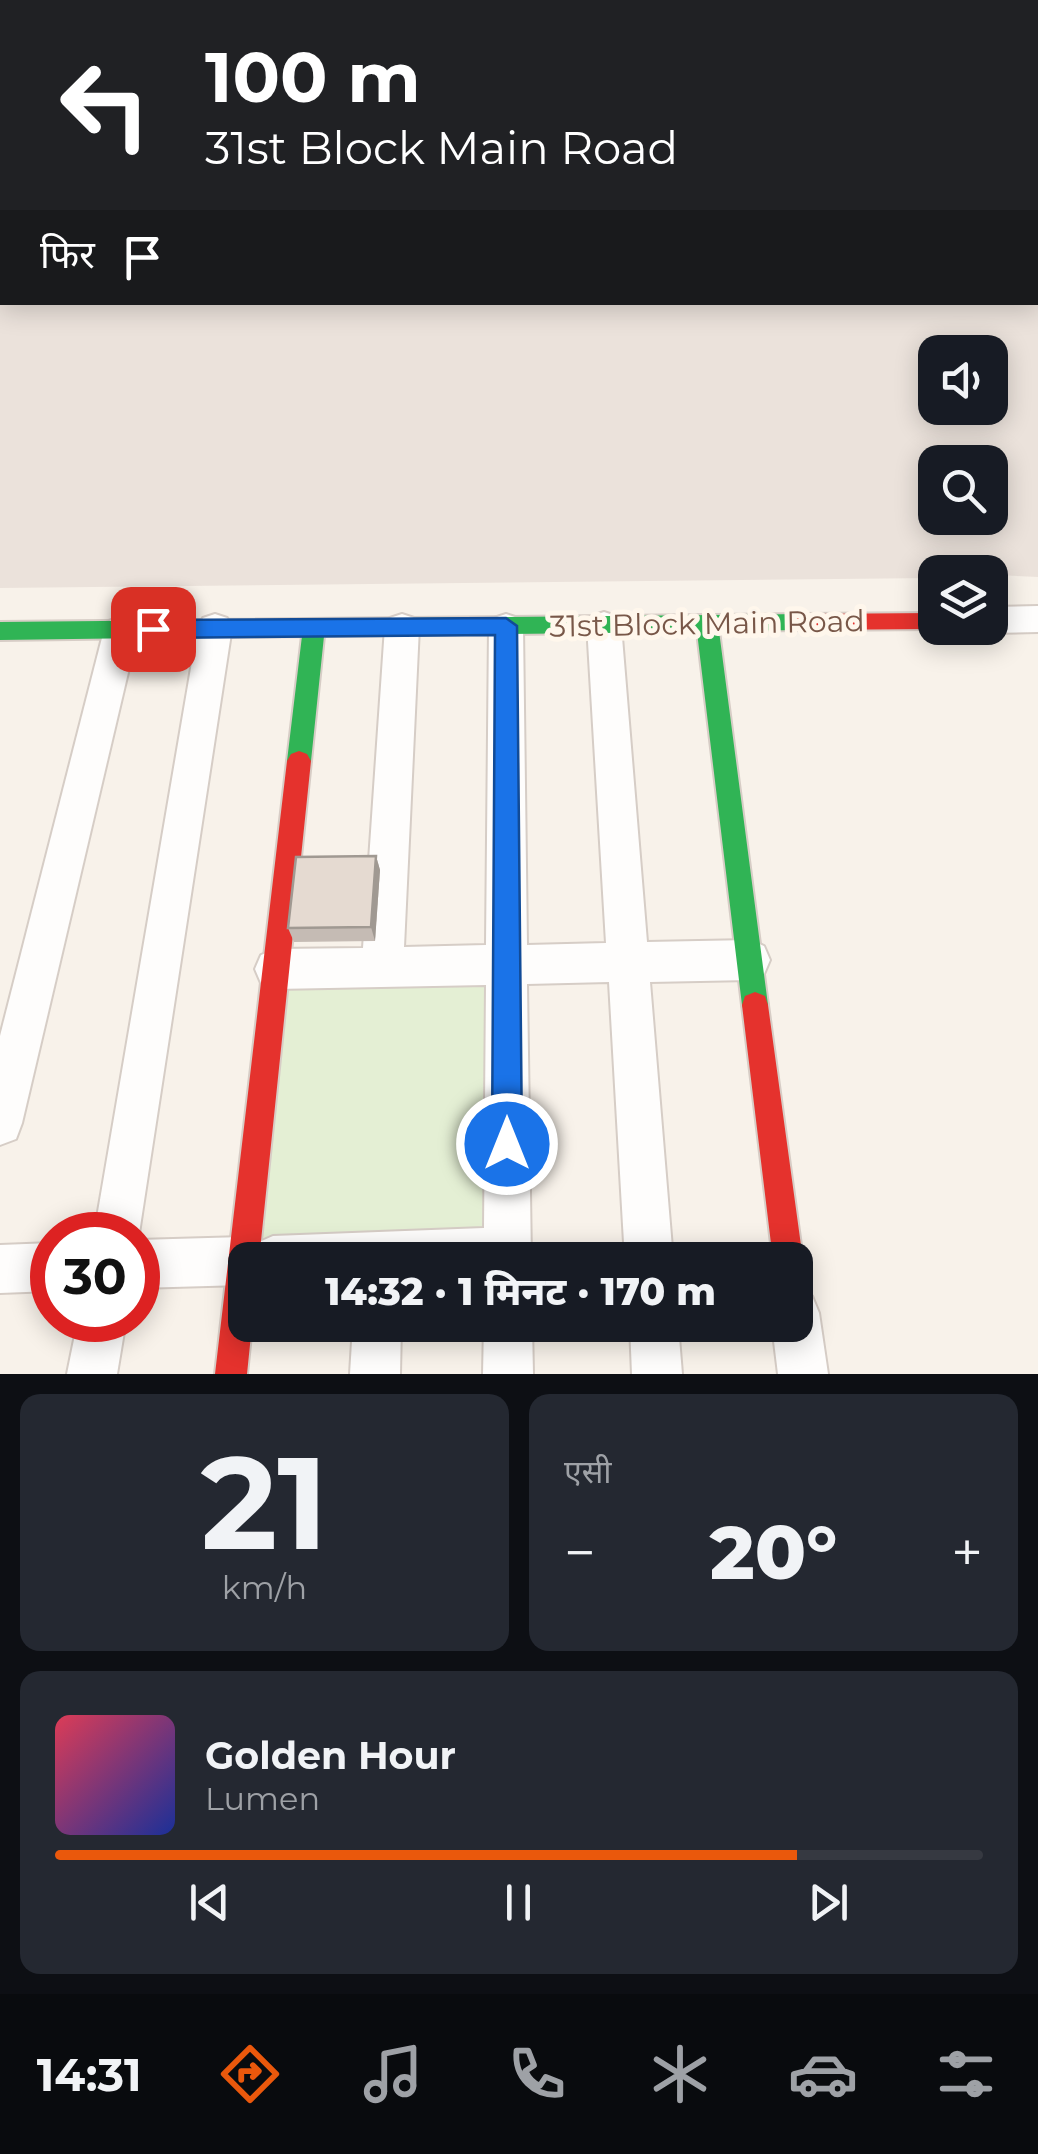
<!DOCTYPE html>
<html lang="hi">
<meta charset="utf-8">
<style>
body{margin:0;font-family:Montserrat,"Noto Sans Devanagari",sans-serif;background:#242831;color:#f1f3f6;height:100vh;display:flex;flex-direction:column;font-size:38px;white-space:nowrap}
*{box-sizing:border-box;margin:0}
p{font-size:32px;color:#9ea1a6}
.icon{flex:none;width:55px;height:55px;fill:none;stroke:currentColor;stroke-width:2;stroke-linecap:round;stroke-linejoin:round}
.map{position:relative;height:1374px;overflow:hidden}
.sheet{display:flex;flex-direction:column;gap:20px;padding:20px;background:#0d0f14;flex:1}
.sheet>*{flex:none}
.banner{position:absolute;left:0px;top:0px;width:1040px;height:305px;box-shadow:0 5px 25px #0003;background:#202124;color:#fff;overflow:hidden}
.tools{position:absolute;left:918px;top:335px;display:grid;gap:20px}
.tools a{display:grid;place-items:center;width:90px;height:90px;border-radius:20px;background:#171b24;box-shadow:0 5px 25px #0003;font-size:50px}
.speed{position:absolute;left:30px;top:1212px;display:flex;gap:20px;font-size:50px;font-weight:700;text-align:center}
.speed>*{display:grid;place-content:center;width:130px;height:130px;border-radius:50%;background:#171b24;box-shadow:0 5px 25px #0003;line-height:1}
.speed .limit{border:15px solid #d22;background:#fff;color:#111}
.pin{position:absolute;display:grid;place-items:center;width:85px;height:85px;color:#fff;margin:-42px;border-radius:20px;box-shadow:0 5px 15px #0006}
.me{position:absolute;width:110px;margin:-55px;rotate:0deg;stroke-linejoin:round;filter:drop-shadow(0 0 8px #0008)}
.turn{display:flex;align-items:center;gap:35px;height:210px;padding:0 40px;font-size:45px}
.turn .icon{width:130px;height:130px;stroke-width:2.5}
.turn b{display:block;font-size:70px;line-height:85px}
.then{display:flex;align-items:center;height:95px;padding:0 40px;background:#0003;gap:20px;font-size:38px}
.big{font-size:75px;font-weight:800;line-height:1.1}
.sheet .widget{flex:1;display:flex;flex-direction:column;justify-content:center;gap:15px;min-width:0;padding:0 35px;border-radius:20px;background:#242831}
.sheet .dial{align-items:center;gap:0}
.dial b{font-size:130px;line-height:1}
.song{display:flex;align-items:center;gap:30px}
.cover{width:120px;height:120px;border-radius:15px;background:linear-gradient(135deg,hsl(350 70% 55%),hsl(230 70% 35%))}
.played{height:10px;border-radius:5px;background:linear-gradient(90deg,#ea580c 80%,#363941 80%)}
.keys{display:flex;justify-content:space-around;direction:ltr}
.heat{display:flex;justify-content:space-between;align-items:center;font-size:55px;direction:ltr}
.sheet .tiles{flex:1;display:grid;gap:20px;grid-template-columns:1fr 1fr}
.widget:last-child{grid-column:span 2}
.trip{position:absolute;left:228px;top:1242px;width:585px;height:100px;border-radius:20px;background:#171b24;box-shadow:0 5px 25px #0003;font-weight:800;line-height:100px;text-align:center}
.tabs{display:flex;height:160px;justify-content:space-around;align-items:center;background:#090b0e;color:#9ea1a6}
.tabs .icon{width:70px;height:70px}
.tabs .on{color:#ea580c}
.tabs b{font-size:45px;color:#f1f3f6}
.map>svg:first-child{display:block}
</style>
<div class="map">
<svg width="1038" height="1374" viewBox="0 0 1038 1374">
<rect width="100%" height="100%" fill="#f8f2ea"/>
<path fill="#ebe2db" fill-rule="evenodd" d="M0 0H1038V577L935 572V578L0 588ZM2 2H1038V302H2ZM935 352H990V408H935ZM935 462H990V518H935Z"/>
<polygon fill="#e4efd4" points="492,981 492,1233 255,1238 283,985"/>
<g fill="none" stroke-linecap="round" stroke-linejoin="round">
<defs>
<g id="street">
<polygon points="981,0 1006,0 1007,2 983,2"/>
<polygon points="1038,606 1038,632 990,633 977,628 990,628 990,607"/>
<polygon points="604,612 616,616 621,625 647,942 750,940 764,946 770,960 764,974 750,980 650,982 673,1260 625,1260 609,982 527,984 531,1260 245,1260 243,1285 138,1288 138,1235 94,1235 198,627 203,618 215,614 227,618 232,627 138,1240 243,1237 257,1243 273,1236 484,1228 486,985 276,989 261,983 255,969 261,955 276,949 363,948 385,627 390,618 402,614 414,618 419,627 404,947 486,945 489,627 494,618 506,614 518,618 523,627 527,945 606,943 587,625 592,616"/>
<polygon points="121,617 133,621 138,630 22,1123 16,1139 0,1145 0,1036 104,630 109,621"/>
<polygon points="52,1243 52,1291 0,1293 0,1245"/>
<polygon points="795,1289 812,1296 819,1313 828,1374 778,1374 772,1325 795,1325"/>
<polygon points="78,1320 126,1320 117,1374 67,1374"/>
<polygon points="353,1325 401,1325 400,1374 350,1374"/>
<polygon points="484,1325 532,1325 533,1374 483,1374"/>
<polygon points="630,1325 678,1325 682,1374 632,1374"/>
</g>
<polygon id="fast" points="803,614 814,622 803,630 719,631 768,1005 765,1014 755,1018 745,1014 742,1005 697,632 324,636 311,761 307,768 299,771 291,768 287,761 302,636 0,640 0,622"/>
<g id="jam">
<polygon points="935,613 935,628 941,628 935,629 803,630 792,622 803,614"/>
<polygon points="299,751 307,754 311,761 259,1260 245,1260 245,1325 252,1325 247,1374 215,1374 287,761 291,754"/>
<polygon points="755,992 765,996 768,1005 803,1260 795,1272 795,1260 773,1260 742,1005 745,996"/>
</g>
</defs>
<use href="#street" stroke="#d6cdc6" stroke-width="4"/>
<use href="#fast" stroke="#d7cdc6" stroke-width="4"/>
<use href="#jam" stroke="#d7cdc6" stroke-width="4"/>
<use href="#street" fill="#fefdfc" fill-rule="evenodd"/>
<use href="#fast" fill="#30b455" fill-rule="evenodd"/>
<use href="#jam" fill="#e5322d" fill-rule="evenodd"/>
</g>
<polygon fill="#c5bbb4" points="376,856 380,870 375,941 294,942 288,928"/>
<polygon fill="#a09992" points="376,856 380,870 375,941 371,927"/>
<polygon fill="#e5dad1" stroke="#a09992" stroke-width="2.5" points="376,856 371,927 288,928 296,857"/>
<polygon fill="#1a73e8" stroke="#114b97" stroke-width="2.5" points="506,618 517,626 522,1144 517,1154 507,1159 497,1154 492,1144 495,635 153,638 142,629 153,620"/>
<g text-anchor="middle" stroke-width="10" stroke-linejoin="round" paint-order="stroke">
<g font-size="30" fill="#785748" stroke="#fff7ec">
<text transform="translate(707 624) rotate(-1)" y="10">31st Block Main Road</text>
</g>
</g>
</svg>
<div class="tools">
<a><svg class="icon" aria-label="sound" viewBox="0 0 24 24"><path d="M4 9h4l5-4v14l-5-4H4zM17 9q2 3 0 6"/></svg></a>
<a><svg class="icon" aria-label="search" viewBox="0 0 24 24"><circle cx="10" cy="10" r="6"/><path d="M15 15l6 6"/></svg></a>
<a><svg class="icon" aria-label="layers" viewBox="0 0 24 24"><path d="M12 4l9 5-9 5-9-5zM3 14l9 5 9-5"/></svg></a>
</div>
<div class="speed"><div class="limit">30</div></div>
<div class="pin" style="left:153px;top:629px;background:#d93025"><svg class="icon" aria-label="arrive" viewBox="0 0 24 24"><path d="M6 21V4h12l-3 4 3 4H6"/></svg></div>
<svg class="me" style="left:507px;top:1144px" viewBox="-20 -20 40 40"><circle r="17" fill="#1a73e8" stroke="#fff" stroke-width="3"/><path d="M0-11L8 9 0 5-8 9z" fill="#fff"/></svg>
<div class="trip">14:32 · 1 मिनट · 170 m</div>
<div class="banner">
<div class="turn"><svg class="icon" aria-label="left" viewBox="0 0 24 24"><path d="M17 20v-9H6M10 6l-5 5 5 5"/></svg><div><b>100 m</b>31st Block Main Road</div></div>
<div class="then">फिर<svg class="icon" aria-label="arrive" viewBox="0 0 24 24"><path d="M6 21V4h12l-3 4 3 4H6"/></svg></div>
</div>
</div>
<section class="sheet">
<div class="tiles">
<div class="widget dial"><b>21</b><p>km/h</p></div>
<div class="widget"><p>एसी</p>
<div class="heat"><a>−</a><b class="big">20°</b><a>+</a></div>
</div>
<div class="widget">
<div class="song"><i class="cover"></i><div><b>Golden Hour</b><p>Lumen</p></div></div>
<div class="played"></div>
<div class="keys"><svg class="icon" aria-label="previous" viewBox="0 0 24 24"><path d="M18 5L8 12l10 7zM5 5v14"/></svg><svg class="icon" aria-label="pause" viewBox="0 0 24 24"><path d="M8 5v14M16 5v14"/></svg><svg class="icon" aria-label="next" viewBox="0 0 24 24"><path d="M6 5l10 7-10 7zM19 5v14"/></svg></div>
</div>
</div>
</section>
<nav class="tabs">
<b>14:31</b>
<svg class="icon on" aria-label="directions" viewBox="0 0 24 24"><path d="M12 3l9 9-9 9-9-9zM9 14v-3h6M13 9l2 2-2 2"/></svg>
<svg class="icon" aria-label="music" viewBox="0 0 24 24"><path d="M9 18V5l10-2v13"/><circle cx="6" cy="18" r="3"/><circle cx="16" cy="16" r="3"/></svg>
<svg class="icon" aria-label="phone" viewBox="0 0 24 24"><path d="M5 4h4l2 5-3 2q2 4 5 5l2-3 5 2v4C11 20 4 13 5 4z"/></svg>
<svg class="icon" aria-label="climate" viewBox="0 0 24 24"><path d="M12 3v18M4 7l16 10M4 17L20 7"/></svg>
<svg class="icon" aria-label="car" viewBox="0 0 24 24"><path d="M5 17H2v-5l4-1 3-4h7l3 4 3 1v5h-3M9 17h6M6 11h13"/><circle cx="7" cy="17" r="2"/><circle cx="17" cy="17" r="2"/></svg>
<svg class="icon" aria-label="filters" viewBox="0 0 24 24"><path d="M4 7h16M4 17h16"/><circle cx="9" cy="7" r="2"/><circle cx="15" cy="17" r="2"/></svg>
</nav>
